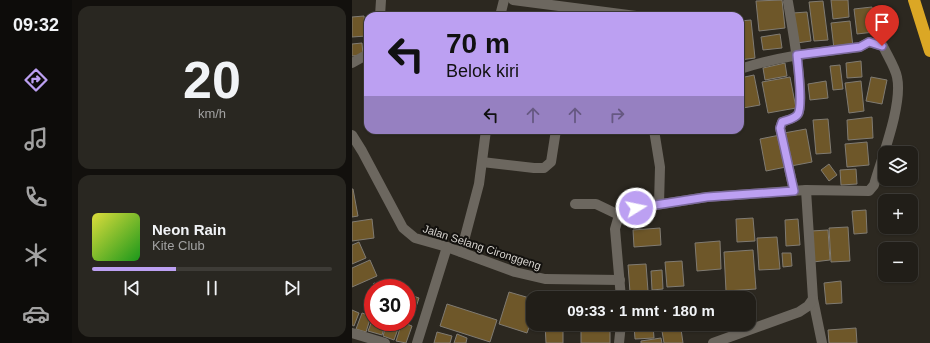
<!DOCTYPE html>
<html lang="id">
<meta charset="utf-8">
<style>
body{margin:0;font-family:Helvetica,sans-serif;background:#292721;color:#f1f3f6;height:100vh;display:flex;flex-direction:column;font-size:15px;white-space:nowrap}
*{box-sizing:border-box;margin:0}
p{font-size:13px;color:#a2a2a2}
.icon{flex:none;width:22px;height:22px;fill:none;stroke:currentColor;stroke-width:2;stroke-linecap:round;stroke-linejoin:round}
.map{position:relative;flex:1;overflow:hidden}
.details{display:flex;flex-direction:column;gap:6px;padding:6px;background:#12100d;width:280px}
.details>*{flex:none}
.hud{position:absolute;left:12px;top:12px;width:380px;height:122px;border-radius:12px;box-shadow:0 1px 3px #0004,0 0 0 1px #3e3c37;background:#bca0f2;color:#111;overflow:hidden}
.tools{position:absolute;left:526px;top:146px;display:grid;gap:8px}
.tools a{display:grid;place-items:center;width:40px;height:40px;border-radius:8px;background:#211e18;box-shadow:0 1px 3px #0004,0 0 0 1px #3e3c37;font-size:20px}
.speed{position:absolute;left:12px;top:279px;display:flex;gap:8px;font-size:20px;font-weight:700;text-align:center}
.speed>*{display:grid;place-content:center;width:52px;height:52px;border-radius:50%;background:#211e18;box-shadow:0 1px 3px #0004,0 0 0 1px #3e3c37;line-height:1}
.speed .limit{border:6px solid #d22;background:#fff;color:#111}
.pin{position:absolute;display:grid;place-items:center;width:34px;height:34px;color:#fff;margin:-41px -17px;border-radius:50% 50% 50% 0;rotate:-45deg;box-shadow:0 0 4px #0007}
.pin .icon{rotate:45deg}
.me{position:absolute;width:44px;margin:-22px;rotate:80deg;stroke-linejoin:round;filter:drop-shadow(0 0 3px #0008)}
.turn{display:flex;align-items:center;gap:14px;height:84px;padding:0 16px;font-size:18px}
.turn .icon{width:52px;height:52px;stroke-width:2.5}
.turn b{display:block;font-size:28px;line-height:34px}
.lanes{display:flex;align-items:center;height:38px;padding:0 16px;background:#0003;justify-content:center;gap:20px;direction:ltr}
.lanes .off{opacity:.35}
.details .tile{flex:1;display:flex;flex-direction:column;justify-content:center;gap:6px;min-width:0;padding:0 14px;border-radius:12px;background:#292721}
.details .dial{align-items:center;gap:0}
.dial b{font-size:52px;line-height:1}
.song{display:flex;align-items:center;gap:12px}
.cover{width:48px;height:48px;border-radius:6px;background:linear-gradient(135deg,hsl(60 70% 55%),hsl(120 70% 35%))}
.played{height:4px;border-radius:2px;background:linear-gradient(90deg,#bca0f2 35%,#3e3c37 35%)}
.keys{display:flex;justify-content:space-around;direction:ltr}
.trip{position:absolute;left:174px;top:291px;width:230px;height:40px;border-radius:12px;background:#211e18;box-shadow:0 1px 3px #0004,0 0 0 1px #3e3c37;font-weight:700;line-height:40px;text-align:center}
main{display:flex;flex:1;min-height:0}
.tabs{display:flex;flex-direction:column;width:72px;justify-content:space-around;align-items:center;background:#0d0c0a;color:#a2a2a2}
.tabs .icon{width:28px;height:28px}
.tabs .active{color:#bca0f2}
.tabs b{font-size:18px;color:#f1f3f6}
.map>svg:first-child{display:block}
</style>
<main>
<nav class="tabs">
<b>09:32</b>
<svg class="icon active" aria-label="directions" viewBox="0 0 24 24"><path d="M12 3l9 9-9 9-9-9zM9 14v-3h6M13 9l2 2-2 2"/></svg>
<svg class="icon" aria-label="music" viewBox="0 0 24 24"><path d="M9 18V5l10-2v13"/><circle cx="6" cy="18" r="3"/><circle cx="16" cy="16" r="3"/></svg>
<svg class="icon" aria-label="phone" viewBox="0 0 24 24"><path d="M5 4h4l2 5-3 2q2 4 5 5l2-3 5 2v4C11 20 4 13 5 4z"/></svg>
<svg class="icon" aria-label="climate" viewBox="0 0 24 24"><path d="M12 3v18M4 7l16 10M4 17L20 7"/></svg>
<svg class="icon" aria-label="car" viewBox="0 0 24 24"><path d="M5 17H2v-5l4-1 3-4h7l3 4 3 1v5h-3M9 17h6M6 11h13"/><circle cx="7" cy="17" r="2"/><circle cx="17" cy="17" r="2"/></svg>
</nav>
<section class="details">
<div class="tile dial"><b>20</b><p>km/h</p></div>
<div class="tile">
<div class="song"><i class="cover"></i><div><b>Neon Rain</b><p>Kite Club</p></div></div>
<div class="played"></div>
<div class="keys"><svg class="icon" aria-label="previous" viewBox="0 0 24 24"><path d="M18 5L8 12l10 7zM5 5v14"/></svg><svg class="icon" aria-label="pause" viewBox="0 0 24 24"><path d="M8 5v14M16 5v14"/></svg><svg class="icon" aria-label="next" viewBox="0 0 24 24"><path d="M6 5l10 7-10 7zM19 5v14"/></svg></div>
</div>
</section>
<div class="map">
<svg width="578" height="343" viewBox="0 0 578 343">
<rect width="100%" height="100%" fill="#2c2820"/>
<g fill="#6e5729" stroke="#807b72">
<polygon points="430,0 433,28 407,31 404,1"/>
<polygon points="479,0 496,0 497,17 481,19"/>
<polygon points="471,1 476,40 462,41 457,2"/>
<polygon points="520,7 522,32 505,34 502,9"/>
<polygon points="455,12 459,41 445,43 441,13"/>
<polygon points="12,16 14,36 0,37 0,17"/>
<polygon points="399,20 403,58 388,60 388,21"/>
<polygon points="498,21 501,47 482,49 479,23"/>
<polygon points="428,34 430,48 411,50 409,37"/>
<polygon points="10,43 11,55 0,56 0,44"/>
<polygon points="509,61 510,77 495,78 494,63"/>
<polygon points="433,63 435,76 413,80 411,68"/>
<polygon points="488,65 491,89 481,90 478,66"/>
<polygon points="402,75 408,105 391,108 388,91 388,78"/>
<polygon points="438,77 444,108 416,113 410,82"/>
<polygon points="519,77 535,80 530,104 514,101"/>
<polygon points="474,81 476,98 458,100 456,84"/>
<polygon points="509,81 512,111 497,113 493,83"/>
<polygon points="520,117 521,138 496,140 495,120"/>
<polygon points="476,119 479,153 464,154 461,120"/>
<polygon points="454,129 460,162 439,166 432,133"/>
<polygon points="428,135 434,167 414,171 408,139"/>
<polygon points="515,142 517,165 495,167 493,144"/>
<polygon points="477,164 485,175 477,181 469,170"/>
<polygon points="504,169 505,184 489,185 488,170"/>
<polygon points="0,189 1,189 6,216 0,217"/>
<polygon points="514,210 515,233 502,234 500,211"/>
<polygon points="401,218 403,241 385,242 384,219"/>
<polygon points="20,219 22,238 0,241 0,222"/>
<polygon points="446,219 448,245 434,246 433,220"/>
<polygon points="496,227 498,261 479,262 477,228"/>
<polygon points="308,228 309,245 282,247 281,230"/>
<polygon points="476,230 478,260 461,262 459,231"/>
<polygon points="425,237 428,269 407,270 405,238"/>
<polygon points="368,241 369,269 345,271 343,243"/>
<polygon points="7,242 14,258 0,264 0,245"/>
<polygon points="401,250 404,289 374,291 372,252"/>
<polygon points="430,253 439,253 440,266 431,267"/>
<polygon points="18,260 25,276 0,287 0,268"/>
<polygon points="330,261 332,286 315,287 313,262"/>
<polygon points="294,264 296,291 278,292 276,265"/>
<polygon points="310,270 311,289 300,290 299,271"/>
<polygon points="489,281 490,303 474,304 472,283"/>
<polygon points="22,283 38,288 21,288 21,306 15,304"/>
<polygon points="157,292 181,299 181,316 175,333 147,324"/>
<polygon points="55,294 67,298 60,319 55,317"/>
<polygon points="95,304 145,320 138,342 88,326"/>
<polygon points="0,310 7,313 2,326 0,325"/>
<polygon points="10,313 19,316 14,332 4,329"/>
<polygon points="21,318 21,322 34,322 30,335 16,331"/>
<polygon points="35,322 47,326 42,340 31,336"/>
<polygon points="50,322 60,326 54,343 44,341"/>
<polygon points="193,324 211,324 211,343 194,343"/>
<rect x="219" y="324" width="13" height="3"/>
<polygon points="301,325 302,338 283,339 282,326"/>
<polygon points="504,328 505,343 477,343 476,330"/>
<polygon points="258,329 258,343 229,343 229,330"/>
<polygon points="329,329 331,343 312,343 310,331"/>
<polygon points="85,332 100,336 98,343 82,343"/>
<polygon points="105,334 115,338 114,343 102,343"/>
<polygon points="309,338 310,343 289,343 289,341"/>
</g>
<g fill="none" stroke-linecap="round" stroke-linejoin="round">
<g stroke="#6c675f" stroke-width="10">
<polyline points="161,0 284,16"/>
<path d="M436 2C439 20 454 101 446 114 443 119 435 120 430 122L428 128 442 191"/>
<polyline points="28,16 29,0"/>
<polyline points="148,16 152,0"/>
<polyline points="0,63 16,54"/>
<polyline points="302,130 308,167 307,204"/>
<polyline points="0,135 10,151 51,228 63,238 95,247 163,272 193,279 268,280"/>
<polyline points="130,162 182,168 192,168 199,162 204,130"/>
<polyline points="454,190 461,299 470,343"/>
<polyline points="223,204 244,204 267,215"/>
<polyline points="109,252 127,184 134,130"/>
<path d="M269 298 263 229 267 215 272 210 355 197 454 190 517 191 522 185C530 157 551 104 545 77 543 67 535 55 531 46L517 42 508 47C467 52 427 56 388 69"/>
<polyline points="0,333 33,343"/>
<polyline points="65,343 95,247"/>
<polyline points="267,343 269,324"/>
<polyline points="361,343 447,312 456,306 461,299"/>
</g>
<polyline stroke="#dba725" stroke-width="12" points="562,0 578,51"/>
</g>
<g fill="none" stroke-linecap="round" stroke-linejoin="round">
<defs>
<path id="route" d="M284 208 355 197 442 191 428 128 430 122C435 120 443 119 446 114 451 106 446 66 445 55L508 47 517 42 530 46"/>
</defs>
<use href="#route" stroke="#7a689d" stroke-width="10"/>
<use href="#route" stroke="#bca0f2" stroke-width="7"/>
</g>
<g text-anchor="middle" stroke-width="4" stroke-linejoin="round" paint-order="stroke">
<g font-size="11" fill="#d7d4cf" stroke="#13110e">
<text transform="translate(130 247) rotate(18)" y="4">Jalan Selang Cironggeng</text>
</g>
</g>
</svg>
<div class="tools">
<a><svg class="icon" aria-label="layers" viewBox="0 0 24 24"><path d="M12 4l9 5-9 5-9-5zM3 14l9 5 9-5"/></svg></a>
<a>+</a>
<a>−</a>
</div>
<div class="speed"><div class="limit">30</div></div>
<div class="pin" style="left:530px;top:46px;background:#d93025"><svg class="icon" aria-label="arrive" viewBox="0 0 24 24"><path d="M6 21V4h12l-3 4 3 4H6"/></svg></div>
<svg class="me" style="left:284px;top:208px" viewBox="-20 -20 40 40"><circle r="17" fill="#bca0f2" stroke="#fff" stroke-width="3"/><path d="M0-11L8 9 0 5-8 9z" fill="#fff"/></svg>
<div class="trip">09:33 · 1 mnt · 180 m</div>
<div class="hud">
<div class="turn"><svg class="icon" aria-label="left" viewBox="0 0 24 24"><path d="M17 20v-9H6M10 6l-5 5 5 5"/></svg><div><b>70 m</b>Belok kiri</div></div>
<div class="lanes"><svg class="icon" aria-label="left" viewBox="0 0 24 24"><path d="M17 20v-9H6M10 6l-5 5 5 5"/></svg><svg class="icon off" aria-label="ahead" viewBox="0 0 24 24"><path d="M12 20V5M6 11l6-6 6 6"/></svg><svg class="icon off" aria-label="ahead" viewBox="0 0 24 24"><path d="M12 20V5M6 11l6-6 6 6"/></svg><svg class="icon off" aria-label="right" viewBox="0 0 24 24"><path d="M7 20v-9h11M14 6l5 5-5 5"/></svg></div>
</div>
</div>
</main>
